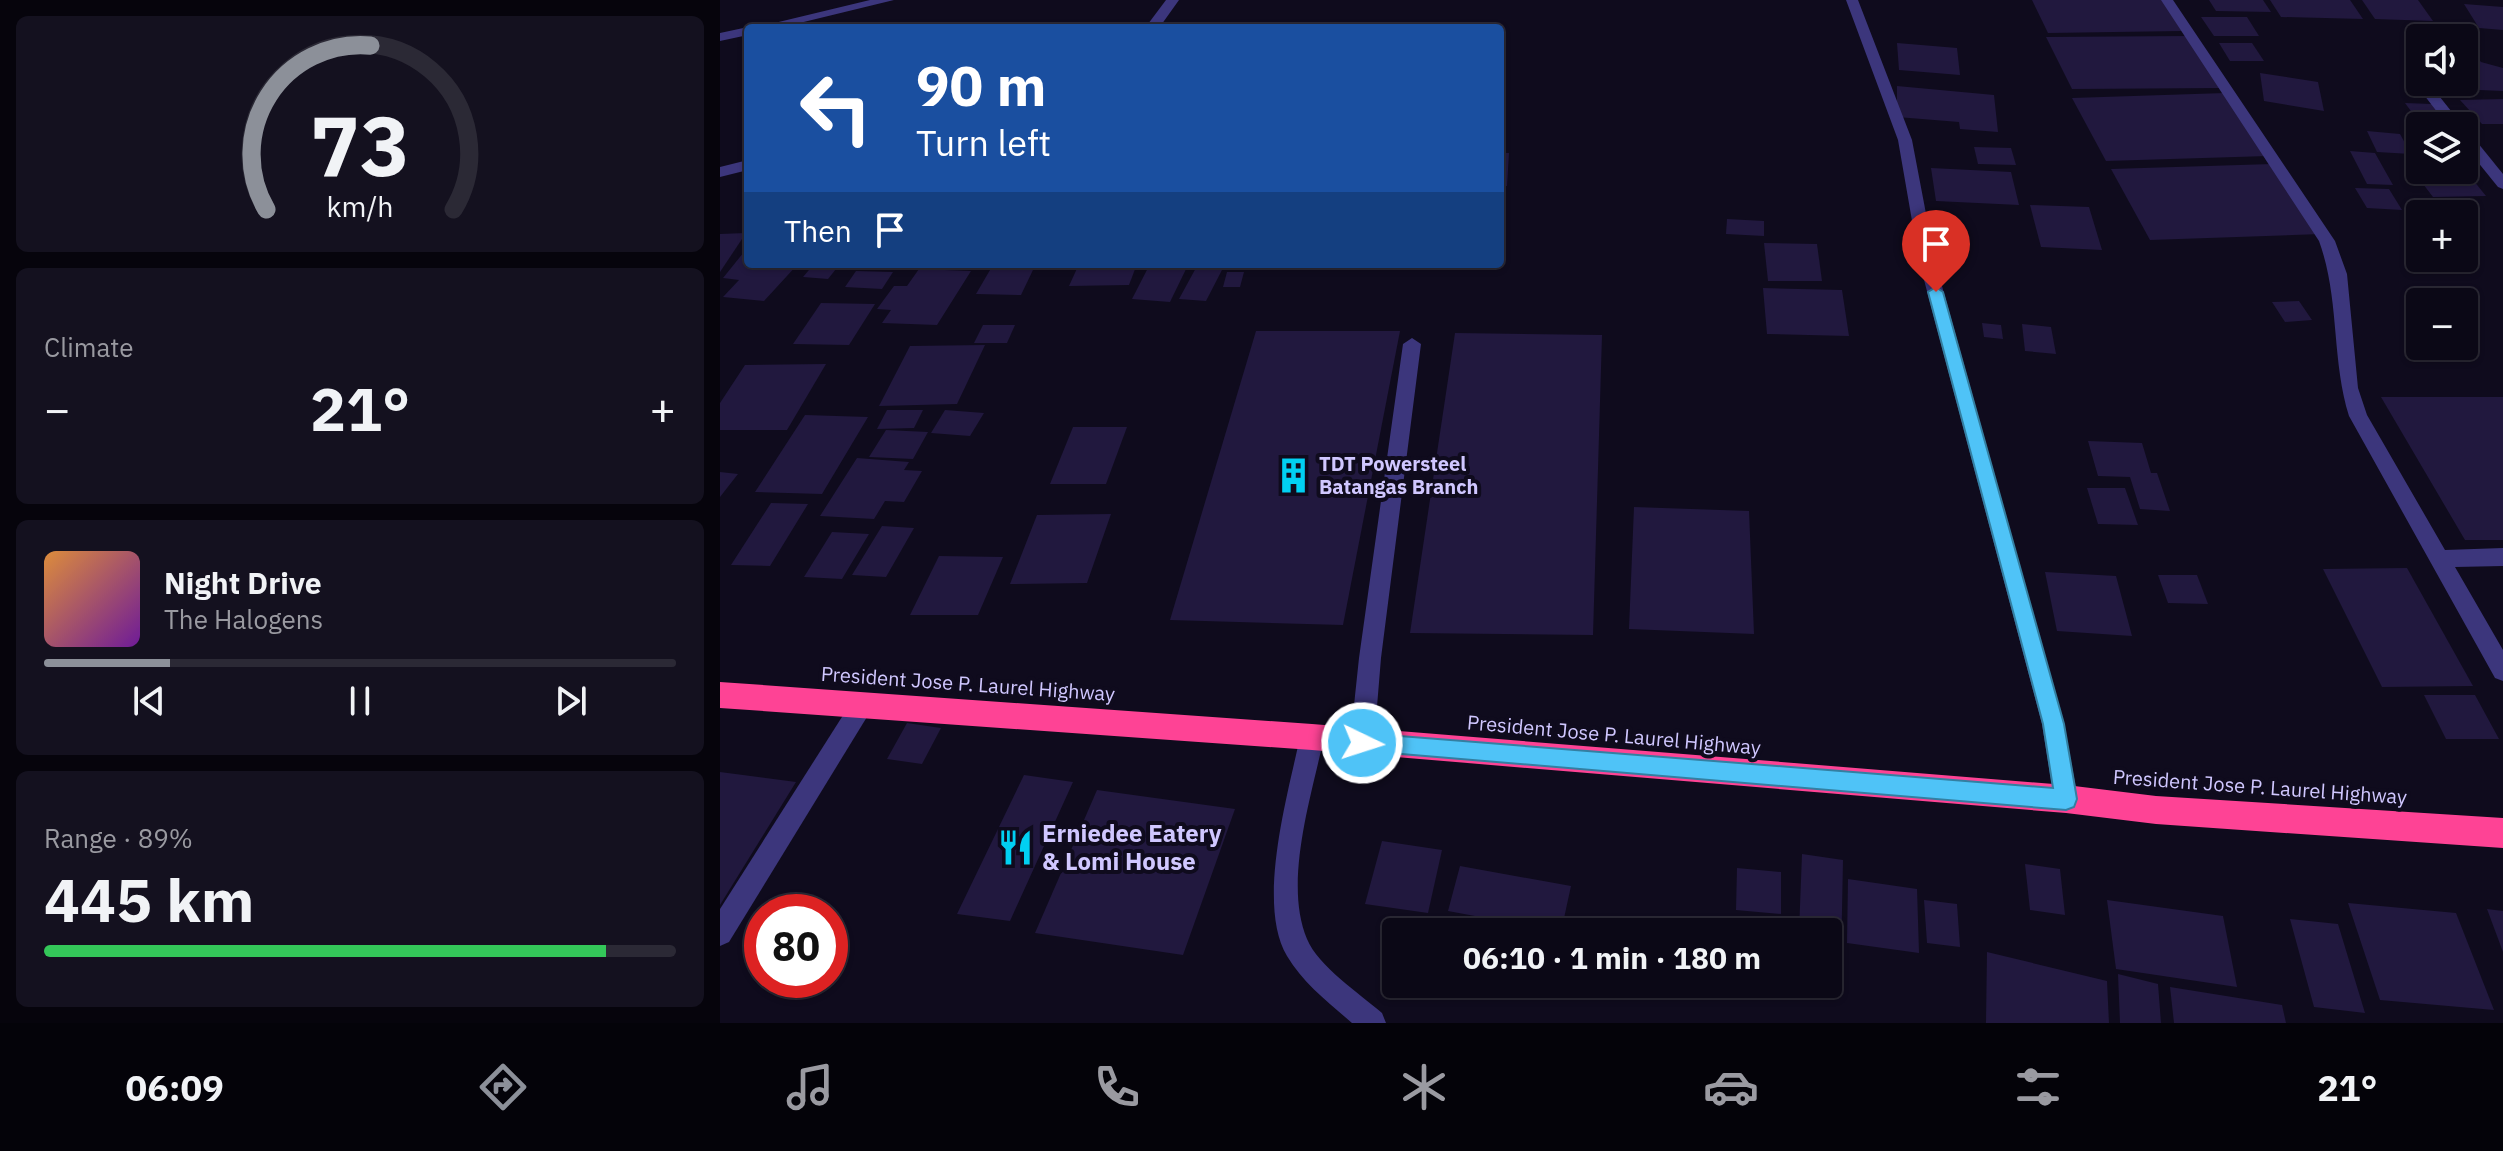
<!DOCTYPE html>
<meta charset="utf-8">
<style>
body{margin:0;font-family:"IBM Plex Sans",sans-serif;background:#14111f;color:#f1f3f6;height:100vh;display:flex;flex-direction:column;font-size:30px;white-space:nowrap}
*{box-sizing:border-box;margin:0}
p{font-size:26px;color:#9a9aa1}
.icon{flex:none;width:44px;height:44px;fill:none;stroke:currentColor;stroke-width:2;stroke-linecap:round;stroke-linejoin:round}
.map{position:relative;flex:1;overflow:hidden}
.details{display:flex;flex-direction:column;gap:16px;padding:16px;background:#06040c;width:720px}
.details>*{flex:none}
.banner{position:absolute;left:24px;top:24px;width:760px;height:244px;border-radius:8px;box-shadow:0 2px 6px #0004,0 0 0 2px #2b2935;background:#1a4fa0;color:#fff;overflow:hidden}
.controls{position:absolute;left:1686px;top:24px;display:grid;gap:16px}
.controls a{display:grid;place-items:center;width:72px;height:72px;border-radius:8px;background:#0b0816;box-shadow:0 2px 6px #0004,0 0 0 2px #2b2935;font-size:40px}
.speed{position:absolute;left:24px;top:894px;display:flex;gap:16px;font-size:40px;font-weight:700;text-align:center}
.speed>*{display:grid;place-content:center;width:104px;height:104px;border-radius:50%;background:#0b0816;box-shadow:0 2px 6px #0004,0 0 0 2px #2b2935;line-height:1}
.speed .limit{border:12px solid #d22;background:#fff;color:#111}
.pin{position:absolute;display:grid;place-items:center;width:68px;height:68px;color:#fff;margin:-82px -34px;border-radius:50% 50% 50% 0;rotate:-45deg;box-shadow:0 0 8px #0007}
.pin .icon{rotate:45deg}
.me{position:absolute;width:88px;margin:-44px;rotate:94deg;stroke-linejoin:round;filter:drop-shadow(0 0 6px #0008)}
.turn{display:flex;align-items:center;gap:28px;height:168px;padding:0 40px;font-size:36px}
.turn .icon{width:104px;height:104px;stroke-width:2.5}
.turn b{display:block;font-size:56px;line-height:68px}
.then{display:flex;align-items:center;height:76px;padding:0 40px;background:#0003;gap:16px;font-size:30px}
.big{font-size:60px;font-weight:800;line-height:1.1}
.details .widget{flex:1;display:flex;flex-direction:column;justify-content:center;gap:12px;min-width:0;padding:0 28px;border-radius:12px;background:#14111f}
.details .dial{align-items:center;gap:0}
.dial svg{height:208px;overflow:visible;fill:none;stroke:#2b2935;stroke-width:7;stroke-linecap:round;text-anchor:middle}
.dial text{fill:#f1f3f6;stroke:none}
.song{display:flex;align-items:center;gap:24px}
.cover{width:96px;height:96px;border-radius:12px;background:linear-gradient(135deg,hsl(30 70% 55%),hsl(280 70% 35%))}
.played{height:8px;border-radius:4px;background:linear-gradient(90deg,#8c9099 20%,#2b2935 20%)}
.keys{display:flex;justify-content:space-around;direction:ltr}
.heat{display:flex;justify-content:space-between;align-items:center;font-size:44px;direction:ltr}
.charge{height:12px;border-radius:6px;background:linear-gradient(90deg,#34c759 89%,#2b2935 0)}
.trip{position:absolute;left:662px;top:918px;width:460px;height:80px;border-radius:8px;background:#0b0816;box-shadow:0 2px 6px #0004,0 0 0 2px #2b2935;font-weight:800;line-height:80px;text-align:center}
.tab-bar{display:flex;height:128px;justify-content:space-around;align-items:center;background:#040309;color:#9a9aa1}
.tab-bar .icon{width:56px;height:56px}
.tab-bar .selected{color:#8c9099}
.tab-bar b{font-size:36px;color:#f1f3f6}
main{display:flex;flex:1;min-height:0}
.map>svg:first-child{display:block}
</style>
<main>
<section class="details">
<div class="widget dial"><svg viewBox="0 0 100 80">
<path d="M14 69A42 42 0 1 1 86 69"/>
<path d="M14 69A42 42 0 0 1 54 6" stroke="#8c9099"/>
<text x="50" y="56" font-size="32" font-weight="700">73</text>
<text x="50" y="72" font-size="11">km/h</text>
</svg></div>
<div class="widget"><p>Climate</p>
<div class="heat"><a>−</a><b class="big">21°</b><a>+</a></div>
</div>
<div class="widget">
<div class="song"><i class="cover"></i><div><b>Night Drive</b><p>The Halogens</p></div></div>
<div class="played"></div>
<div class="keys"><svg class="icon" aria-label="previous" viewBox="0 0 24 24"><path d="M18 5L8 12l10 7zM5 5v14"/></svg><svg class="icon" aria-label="pause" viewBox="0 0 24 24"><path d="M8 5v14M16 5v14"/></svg><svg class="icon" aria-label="next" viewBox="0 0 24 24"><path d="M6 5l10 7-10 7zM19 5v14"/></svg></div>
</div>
<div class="widget"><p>Range · 89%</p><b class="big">445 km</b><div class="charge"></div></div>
</section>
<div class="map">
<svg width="1783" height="1023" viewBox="0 0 1783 1023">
<rect width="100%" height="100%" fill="#0f0b1d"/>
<g fill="#21183e">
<polygon points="1312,0 1442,0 1462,31 1328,33"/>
<polygon points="1489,0 1543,0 1551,12 1496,11"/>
<polygon points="1550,0 1630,0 1643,19 1561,17"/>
<polygon points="1642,0 1698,0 1713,21 1655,19"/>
<polygon points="1744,4 1783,7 1783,30 1759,28"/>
<polygon points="1481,17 1527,17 1539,36 1494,36"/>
<polygon points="1469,36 1502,88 1352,89 1326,37"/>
<polygon points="1177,43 1237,48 1240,75 1179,70"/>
<polygon points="1499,43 1532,43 1544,61 1510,61"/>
<polygon points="1744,55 1755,55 1761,62 1783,68 1783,91 1735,89 1730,82 1744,82"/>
<polygon points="1540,73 1598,82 1604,111 1544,101"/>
<polygon points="1177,86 1274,95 1278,132 1240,129 1239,122 1177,117"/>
<polygon points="1505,93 1548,156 1386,161 1352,98"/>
<polygon points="1783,99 1783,124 1762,124 1740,100"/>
<polygon points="1685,103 1712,104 1730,126 1702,126"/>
<polygon points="1647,131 1680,134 1691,154 1657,152"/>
<polygon points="1254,147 1291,148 1296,165 1258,164"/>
<polygon points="1630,151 1655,153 1673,185 1647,184"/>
<polygon points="780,153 789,153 787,186 780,186"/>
<polygon points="1687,163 1700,163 1700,170 1745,170 1766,196 1713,197"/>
<polygon points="1552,164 1601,234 1430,240 1391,169"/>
<polygon points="1211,168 1291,172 1299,205 1216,201"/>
<polygon points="1635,188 1669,189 1682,210 1647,208"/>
<polygon points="1310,205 1369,207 1382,250 1321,247"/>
<polygon points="1215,214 1231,215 1233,233 1217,232"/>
<polygon points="1007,219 1044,221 1044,236 1006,234"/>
<polygon points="26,233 0,272 0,234"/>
<polygon points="1044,243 1097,244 1102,281 1048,281"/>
<polygon points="28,247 28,264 78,264 44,301 3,297 19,280 3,278"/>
<polygon points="94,264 120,264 108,279 83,277"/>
<polygon points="359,264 417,264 409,285 349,286"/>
<polygon points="430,264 468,265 450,302 412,299"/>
<polygon points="477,266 503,268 486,301 459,299"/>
<polygon points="199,269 251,271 217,325 162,323 171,310 157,309 174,286 187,286"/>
<polygon points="270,270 313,270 301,295 256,294"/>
<polygon points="136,271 173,272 162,289 125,287"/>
<polygon points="507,272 524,272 520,287 503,287"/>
<polygon points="1043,288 1122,290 1129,336 1047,334"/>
<polygon points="1579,301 1592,320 1565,322 1552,302"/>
<polygon points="101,303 155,304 129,345 73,344"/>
<polygon points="1262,323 1281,325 1283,339 1264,337"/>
<polygon points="1302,324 1331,327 1336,354 1305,351"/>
<polygon points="263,325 295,325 287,343 254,343"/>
<polygon points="536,331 680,331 623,625 450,620"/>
<polygon points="735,333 882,335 873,635 690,633"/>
<polygon points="265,345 237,404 159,406 190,346"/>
<polygon points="106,364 67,430 0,430 0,403 25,365"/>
<polygon points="1661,397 1783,397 1783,540 1745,540"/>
<polygon points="167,410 203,410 194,428 157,429"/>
<polygon points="225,410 264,413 250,436 211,433"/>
<polygon points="85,415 148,417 102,494 35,492"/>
<polygon points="353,427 407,427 386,484 330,484"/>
<polygon points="166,430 208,432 193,459 149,457"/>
<polygon points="1368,441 1422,443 1431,473 1437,473 1450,511 1420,509 1410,477 1378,476"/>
<polygon points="137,458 189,462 184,470 202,471 184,502 165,501 154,519 100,516"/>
<polygon points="0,472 18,474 0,497"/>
<polygon points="1367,488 1405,488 1418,525 1378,524"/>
<polygon points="51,503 88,504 50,566 11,565"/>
<polygon points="914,507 1029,511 1034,634 909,629"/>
<polygon points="391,514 367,583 290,584 317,515"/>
<polygon points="162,526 194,528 166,577 132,575"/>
<polygon points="112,532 149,534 122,579 84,577"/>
<polygon points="219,556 283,557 258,615 190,615"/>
<polygon points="1687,568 1753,686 1662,687 1603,569"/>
<polygon points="1325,572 1396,576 1412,636 1337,631"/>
<polygon points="1438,575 1477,575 1488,604 1448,603"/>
<polygon points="1704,695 1755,695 1779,739 1726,739"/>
<polygon points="187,723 221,728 202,764 167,759"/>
<polygon points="0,772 76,782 0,905"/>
<polygon points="304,775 353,782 290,921 237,914"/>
<polygon points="377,790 515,809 463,955 315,933"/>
<polygon points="662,841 722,850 708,913 645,904"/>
<polygon points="1082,854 1123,860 1121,961 1108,958 1108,932 1079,932"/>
<polygon points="1305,864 1340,869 1345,915 1310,910"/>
<polygon points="740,866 851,886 841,932 728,911"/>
<polygon points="1017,868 1061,872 1061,914 1016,910"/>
<polygon points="1128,879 1197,889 1199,953 1127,943"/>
<polygon points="1204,900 1237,904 1240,947 1207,943"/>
<polygon points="1387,900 1503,916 1517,987 1396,969"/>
<polygon points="1628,903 1736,913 1774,1010 1660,1000"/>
<polygon points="1767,909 1783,911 1783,952"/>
<polygon points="1570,919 1618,924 1645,1013 1594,1007"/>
<polygon points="1267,952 1387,981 1389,1023 1266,1023"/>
<polygon points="1398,974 1438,984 1441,1023 1400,1023"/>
<polygon points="1450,987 1562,1005 1566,1023 1454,1023"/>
</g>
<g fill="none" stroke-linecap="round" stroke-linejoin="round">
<g fill="#3c367c" fill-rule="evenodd">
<polygon points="150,0 174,0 59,28 34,28"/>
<polygon points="446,0 459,0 439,28 425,28"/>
<path d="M1441 0H1453L1615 241 1627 274 1638 388 1647 415 1725 550 1783 548V566L1735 567 1783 650V681L1775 678 1629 416C1611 358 1620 299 1599 241Z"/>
<polygon points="28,27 32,28 28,28 28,35 0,41 0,33"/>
<polygon points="28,160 28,170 0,177 0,167"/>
<polygon points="692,338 701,344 661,658 654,743 650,751 642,754 634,751 630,743 639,658 683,344"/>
</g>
<g fill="#3c367c" fill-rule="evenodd">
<polygon points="1126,0 1138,0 1192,140 1215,261 1344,724 1358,799 1354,807 1346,811 1338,807 1334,799 1322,724 1199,261 1178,140"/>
<polygon points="1700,78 1700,82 1708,82 1743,126 1728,126 1694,82"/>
<polygon points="1744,131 1749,132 1783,174 1783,189 1778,187 1744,145"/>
<polygon points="142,694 150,698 153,705 150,712 9,942 0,946 0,909 134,698"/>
<path d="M592 726 600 729 604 737C592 795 563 882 587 939 598 966 640 994 662 1013L666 1023H632C609 1003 583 983 567 956 536 904 568 794 580 737L584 729Z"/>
</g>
<polygon fill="#fe4395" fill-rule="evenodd" points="0,682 592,724 1346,785 1436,796 1783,818 1783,848 1436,824 1346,813 592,750 0,708"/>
</g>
<polygon fill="#4fc3f7" stroke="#337fa1" stroke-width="2" points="1216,287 1223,292 1344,724 1357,799 1354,807 1346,810 634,750 631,743 634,736 642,733 1333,788 1323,724 1208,292"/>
<defs>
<symbol id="building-bare" viewBox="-9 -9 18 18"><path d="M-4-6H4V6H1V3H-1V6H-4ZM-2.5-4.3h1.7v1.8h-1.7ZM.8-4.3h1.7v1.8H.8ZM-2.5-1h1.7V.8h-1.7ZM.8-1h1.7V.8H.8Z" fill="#01d0f2" stroke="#0f0b1d" stroke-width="2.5" paint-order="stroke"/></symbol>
<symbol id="restaurant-bare" viewBox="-9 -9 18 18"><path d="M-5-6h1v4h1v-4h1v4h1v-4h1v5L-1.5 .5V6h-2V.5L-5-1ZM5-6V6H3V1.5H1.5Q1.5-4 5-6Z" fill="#01d0f2" stroke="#0f0b1d" stroke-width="2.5" paint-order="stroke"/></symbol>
</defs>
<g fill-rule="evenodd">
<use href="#building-bare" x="548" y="450" width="51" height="51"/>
<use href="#restaurant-bare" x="270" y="822" width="51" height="51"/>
</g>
<g text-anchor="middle" stroke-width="8" stroke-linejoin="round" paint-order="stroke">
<g font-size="20" font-weight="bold" fill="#d0c7ff" stroke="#0f0b1d" text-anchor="start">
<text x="599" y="471">TDT Powersteel<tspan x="599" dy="23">Batangas Branch</tspan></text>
</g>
<g font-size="20" fill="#d0c7ff" stroke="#0f0b1d">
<text transform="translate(248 684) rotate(4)" y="7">President Jose P. Laurel Highway</text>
<text transform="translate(894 735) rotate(5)" y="7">President Jose P. Laurel Highway</text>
<text transform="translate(1540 787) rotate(4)" y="7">President Jose P. Laurel Highway</text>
</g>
<g font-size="24" font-weight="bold" fill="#d0c7ff" stroke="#0f0b1d" text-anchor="start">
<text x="322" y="842">Erniedee Eatery<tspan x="322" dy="28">&amp; Lomi House</tspan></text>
</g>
</g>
</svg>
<div class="controls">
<a><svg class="icon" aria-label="sound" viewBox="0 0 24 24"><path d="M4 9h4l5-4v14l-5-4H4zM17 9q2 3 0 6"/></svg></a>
<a><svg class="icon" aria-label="layers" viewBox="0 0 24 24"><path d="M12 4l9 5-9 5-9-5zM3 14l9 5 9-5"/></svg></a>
<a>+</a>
<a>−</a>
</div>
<div class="speed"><div class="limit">80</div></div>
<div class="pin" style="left:1216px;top:292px;background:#d93025"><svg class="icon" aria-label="arrive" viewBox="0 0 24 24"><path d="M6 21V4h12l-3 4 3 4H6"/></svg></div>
<svg class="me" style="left:642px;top:743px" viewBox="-20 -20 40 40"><circle r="17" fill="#4fc3f7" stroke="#fff" stroke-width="3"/><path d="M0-11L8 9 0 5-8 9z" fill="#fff"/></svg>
<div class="trip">06:10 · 1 min · 180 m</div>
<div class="banner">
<div class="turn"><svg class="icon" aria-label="left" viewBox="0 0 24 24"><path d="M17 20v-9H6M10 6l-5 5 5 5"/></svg><div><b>90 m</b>Turn left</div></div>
<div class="then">Then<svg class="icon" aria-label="arrive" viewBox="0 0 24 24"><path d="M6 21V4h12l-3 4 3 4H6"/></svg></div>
</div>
</div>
</main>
<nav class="tab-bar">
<b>06:09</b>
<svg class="icon selected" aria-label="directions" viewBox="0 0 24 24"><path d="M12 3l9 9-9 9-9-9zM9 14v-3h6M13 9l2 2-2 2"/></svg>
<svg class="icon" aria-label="music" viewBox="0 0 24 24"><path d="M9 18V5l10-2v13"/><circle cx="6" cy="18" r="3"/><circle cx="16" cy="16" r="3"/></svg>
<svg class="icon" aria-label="phone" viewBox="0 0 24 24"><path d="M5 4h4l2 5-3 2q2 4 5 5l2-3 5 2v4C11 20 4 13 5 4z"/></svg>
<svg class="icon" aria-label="climate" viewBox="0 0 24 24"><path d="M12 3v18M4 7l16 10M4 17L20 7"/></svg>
<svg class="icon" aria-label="car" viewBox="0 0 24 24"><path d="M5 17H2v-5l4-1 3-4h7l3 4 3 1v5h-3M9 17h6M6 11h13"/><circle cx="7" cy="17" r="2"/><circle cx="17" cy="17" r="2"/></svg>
<svg class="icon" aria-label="filters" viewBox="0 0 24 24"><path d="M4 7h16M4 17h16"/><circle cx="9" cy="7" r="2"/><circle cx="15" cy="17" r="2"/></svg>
<b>21°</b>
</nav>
